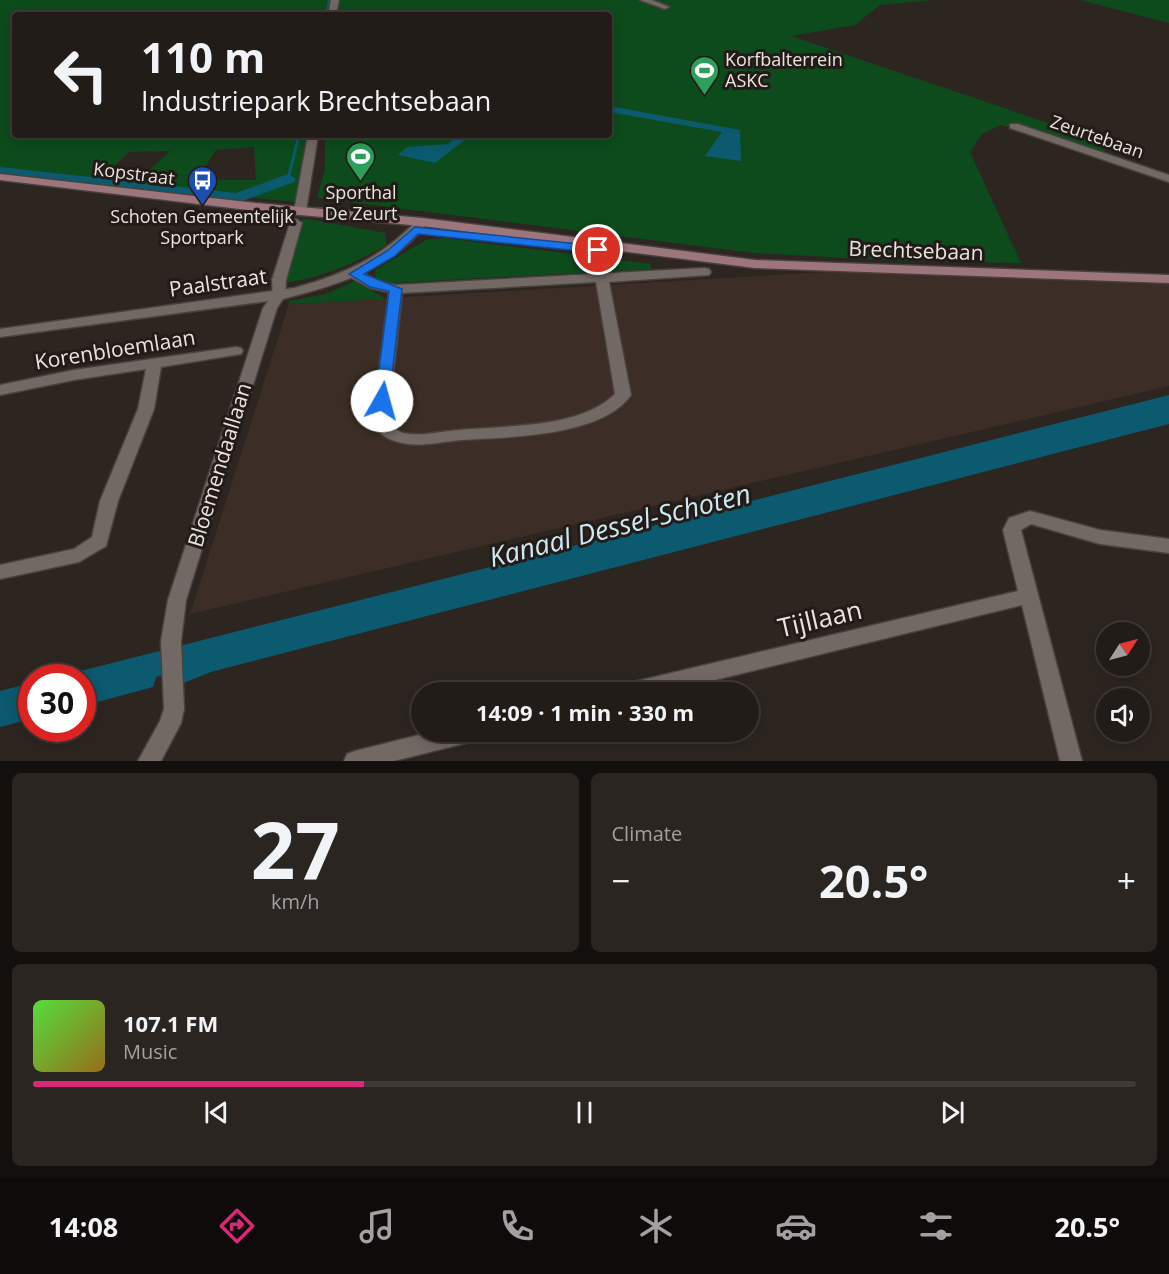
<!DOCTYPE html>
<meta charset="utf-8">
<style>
body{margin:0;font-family:"Open Sans",sans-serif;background:#2a2521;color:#f1f3f6;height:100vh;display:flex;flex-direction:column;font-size:22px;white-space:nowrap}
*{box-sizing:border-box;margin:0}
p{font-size:20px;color:#a2a1a2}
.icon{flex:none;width:33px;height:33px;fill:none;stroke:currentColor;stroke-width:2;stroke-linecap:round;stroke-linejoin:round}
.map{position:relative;height:761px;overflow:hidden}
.side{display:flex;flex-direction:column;gap:12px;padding:12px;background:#130f0d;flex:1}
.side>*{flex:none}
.top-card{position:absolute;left:12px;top:12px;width:600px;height:126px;border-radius:6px;box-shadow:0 3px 15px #0003,0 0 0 2px #3f3a37;background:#221c18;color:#f1f3f6;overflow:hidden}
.needle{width:39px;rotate:54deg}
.tools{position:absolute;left:1096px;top:622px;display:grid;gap:12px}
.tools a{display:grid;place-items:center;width:54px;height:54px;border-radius:50%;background:#221c18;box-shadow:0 3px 15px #0003,0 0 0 2px #3f3a37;font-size:30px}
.speed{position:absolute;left:18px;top:664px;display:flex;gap:12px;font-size:30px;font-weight:700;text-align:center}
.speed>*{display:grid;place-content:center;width:78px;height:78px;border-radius:50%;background:#221c18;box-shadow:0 3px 15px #0003,0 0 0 2px #3f3a37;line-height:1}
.speed .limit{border:9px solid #d22;background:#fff;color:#111}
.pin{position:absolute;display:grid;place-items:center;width:51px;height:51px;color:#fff;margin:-26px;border:3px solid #fff;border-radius:50%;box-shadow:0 2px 6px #0007}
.me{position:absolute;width:66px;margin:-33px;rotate:7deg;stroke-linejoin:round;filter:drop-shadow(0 0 4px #0008)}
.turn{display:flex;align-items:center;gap:21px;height:126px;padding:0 30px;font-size:27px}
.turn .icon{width:78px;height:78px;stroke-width:2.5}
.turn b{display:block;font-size:42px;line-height:51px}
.big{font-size:45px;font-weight:700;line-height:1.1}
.side .widget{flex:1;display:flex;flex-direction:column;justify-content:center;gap:9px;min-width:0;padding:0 21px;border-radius:9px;background:#2a2521}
.side .dial{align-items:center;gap:0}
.dial b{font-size:78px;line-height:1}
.song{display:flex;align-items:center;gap:18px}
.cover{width:72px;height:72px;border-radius:9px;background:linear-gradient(135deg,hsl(110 70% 55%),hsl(40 70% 35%))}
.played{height:6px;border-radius:3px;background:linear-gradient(90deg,#db2777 30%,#3f3a37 30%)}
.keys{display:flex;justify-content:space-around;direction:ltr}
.heat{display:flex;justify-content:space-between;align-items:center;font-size:33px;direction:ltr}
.side .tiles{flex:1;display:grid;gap:12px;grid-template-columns:1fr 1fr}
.widget:last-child{grid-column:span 2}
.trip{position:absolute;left:411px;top:682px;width:348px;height:60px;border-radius:30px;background:#221c18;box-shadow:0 3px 15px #0003,0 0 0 2px #3f3a37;font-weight:700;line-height:60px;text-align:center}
.menu{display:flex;height:96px;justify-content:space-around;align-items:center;background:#0e0b0a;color:#a2a1a2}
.menu .icon{width:42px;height:42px}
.menu .current{color:#db2777}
.menu b{font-size:27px;color:#f1f3f6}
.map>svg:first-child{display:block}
</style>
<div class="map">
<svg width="1169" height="761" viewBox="0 0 1169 761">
<rect width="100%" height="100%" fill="#2d2520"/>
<polygon fill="#3c2e26" points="826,272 1169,284 1169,386 190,614 289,304"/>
<g fill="#0d4b1d" fill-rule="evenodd">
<path d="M0 0H933L880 5 855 25 791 36 1113 145 1095 158 1001 125 982 134 970 152 1021 263 902 261 754 253 317 198 325 169V135H609V15H15V135H307L296 202 133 186 170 151 129 152 97 182 0 171ZM254 147 256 180H197L216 150Z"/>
<polygon points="1080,0 1169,0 1169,23"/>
<path d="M302 218 386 233V245C353 265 322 277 284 283Z"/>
<polygon points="444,238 651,264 650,269 391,283 376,279 375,270 426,240"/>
<polygon points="355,281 386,299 289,304 289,301 326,294"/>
</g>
<g fill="#0b5a6f">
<polygon points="609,106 740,130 741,161 705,156 722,132 609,112"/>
<polygon points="459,135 471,135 435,163 398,155 407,147 448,144"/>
<polygon points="1169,395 1169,424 211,672 181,684 178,671 156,677 153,687 83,706 82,678 53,678"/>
<polygon points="31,683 31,719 0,727 0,691"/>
</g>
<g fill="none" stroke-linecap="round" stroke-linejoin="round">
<polyline stroke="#0b5a6f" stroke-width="2" points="326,15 329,0"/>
<g stroke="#0b5a6f" stroke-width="3">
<polyline points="288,179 299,135"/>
<polyline points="318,208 359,212"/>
</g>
<polygon fill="#0b5a6f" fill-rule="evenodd" points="0,167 236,193 288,174 296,179 294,182 237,203 0,177"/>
<defs>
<g id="minor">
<polygon points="331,0 339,0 336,15 328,15"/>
<polygon points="640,0 652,0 669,7 665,9"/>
<polygon points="1010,124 1018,124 1169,175 1169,182 1010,128"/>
<polygon points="308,135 318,135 306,211 300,215 294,211"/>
<polygon points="296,219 302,223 286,280 285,296 278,300 273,299 272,280 290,223"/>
<path d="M704 268 709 269 711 272 709 275 609 282 631 395C602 437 508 437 462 440 440 442 419 448 398 442 388 440 378 433 372 424L389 292 370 288 350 277 348 274 350 271H360L379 282 396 285ZM596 282 615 394C579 429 506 425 459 430 441 431 421 437 403 433 397 431 393 426 388 422L402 293Z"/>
<polygon points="236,347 241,348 243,351 241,354 161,367 154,409 118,501 106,546 79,562 0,579 0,565 74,549 92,537 100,501 138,409 146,369 74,380 0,395 0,385 74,370"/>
<polygon points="1030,511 1100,530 1169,539 1169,553 1100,544 1031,524 1021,530 1082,761 1060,761 1022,605 662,693 615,693 618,687 625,684 1018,591 1003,530 1009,518"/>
<polygon points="431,732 481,732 478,739 470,742 394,761 344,761 347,754 355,751"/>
</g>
<path id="tertiary" d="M422 218 428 222C393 269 337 285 283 299L277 308 186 600 181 641 184 709 181 723 161 761H138L160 721 164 709 161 641 168 600 263 308 268 301 0 337V329L294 288C343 275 383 257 418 219Z"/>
<polygon id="secondary" points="0,174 256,203 422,218 755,260 1169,275 1169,283 755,268 422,226 256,211 0,180"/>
</defs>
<use href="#minor" stroke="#48413e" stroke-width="3"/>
<use href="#tertiary" stroke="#48413e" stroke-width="3"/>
<use href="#secondary" stroke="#48413e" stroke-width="3"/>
<use href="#minor" fill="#736964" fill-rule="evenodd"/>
<use href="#tertiary" fill="#736964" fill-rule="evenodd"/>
<use href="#secondary" fill="#9c767c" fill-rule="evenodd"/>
</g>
<polygon fill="#1a73e8" stroke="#114b97" stroke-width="1.5" points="415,227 598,246 603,250 598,253 418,234 395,256 364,274 402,289 389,401 382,406 375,401 389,291 370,287 349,274 387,251"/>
<defs>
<symbol id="stadium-pin" viewBox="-11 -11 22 30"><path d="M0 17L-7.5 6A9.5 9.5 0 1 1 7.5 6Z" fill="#2e9e5b" stroke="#231b17"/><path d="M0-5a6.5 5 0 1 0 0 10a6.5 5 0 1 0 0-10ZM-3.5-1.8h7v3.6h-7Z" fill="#fff"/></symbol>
<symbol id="bus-pin" viewBox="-11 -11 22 30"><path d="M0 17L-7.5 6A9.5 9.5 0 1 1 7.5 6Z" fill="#1a4fb4" stroke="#231b17"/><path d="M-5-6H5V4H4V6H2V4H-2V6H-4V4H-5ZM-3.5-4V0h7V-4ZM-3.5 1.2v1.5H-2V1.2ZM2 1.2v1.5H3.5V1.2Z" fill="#fff"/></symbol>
</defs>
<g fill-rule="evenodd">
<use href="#stadium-pin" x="688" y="54" width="33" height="45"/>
<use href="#stadium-pin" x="344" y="140" width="33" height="45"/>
<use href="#bus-pin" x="186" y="164" width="33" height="45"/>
</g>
<g text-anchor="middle" stroke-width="6" stroke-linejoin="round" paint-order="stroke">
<g font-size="18" fill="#eae4e1" stroke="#231b17">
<text x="725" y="66" text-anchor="start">Korfbalterrein<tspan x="725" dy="21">ASKC</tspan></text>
<text x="361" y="199">Sporthal<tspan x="361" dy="21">De Zeurt</tspan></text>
<text x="202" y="223">Schoten Gemeentelijk<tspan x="202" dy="21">Sportpark</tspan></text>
</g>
<g font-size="18" fill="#eae4e1" stroke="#231b17">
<text transform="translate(1097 137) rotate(19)" y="6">Zeurtebaan</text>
<text transform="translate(134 174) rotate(7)" y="6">Kopstraat</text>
</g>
<g font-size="21" fill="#eae4e1" stroke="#231b17">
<text transform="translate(916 251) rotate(2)" y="7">Brechtsebaan</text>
<text transform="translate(218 283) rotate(-8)" y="7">Paalstraat</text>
<text transform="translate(115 350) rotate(-9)" y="7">Korenbloemlaan</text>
<text transform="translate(220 465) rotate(-73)" y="7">Bloemendaallaan</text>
</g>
<g font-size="26" fill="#eae4e1" stroke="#231b17">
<text transform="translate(820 619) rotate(-13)" y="9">Tijllaan</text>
</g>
<g font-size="27" font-style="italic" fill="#cee9f3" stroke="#231b17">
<text transform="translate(620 526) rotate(-14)" y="9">Kanaal Dessel-Schoten</text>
</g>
</g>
</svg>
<div class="tools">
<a><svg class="needle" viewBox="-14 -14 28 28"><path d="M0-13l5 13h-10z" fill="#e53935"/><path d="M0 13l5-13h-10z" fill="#a2a1a2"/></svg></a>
<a><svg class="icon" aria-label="sound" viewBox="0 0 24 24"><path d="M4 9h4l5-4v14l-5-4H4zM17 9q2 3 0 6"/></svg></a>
</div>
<div class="speed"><div class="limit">30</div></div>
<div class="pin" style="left:598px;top:250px;background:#d93025"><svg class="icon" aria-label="arrive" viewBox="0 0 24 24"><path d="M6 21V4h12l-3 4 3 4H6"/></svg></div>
<svg class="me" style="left:382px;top:401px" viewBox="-20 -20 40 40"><circle r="19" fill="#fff"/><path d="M0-13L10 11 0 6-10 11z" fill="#1a73e8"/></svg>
<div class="trip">14:09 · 1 min · 330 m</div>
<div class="top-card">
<div class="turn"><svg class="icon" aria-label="left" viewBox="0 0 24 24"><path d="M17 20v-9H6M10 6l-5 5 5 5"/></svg><div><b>110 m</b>Industriepark Brechtsebaan</div></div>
</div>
</div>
<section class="side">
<div class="tiles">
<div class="widget dial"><b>27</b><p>km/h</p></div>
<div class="widget"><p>Climate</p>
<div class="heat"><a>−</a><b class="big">20.5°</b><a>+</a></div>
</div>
<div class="widget">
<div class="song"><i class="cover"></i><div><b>107.1 FM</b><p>Music</p></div></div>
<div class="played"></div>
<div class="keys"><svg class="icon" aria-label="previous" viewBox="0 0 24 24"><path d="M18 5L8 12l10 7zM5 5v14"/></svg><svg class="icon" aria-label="pause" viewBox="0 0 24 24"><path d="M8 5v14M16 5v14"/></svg><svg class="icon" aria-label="next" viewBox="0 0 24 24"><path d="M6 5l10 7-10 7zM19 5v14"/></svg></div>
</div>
</div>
</section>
<nav class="menu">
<b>14:08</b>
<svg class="icon current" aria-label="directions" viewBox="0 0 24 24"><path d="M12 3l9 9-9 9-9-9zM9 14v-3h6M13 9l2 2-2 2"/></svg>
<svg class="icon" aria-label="music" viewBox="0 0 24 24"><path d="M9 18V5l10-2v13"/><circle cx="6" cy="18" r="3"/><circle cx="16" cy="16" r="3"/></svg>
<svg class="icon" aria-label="phone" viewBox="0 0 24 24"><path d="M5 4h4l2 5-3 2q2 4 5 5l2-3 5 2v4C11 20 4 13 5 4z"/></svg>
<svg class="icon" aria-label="climate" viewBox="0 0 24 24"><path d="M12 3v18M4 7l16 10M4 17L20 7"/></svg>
<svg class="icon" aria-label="car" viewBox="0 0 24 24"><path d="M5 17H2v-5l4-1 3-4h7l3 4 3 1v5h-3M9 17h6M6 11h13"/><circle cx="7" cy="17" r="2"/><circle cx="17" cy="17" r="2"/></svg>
<svg class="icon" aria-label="filters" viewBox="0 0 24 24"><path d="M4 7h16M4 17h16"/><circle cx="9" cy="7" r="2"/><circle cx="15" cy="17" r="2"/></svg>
<b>20.5°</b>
</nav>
